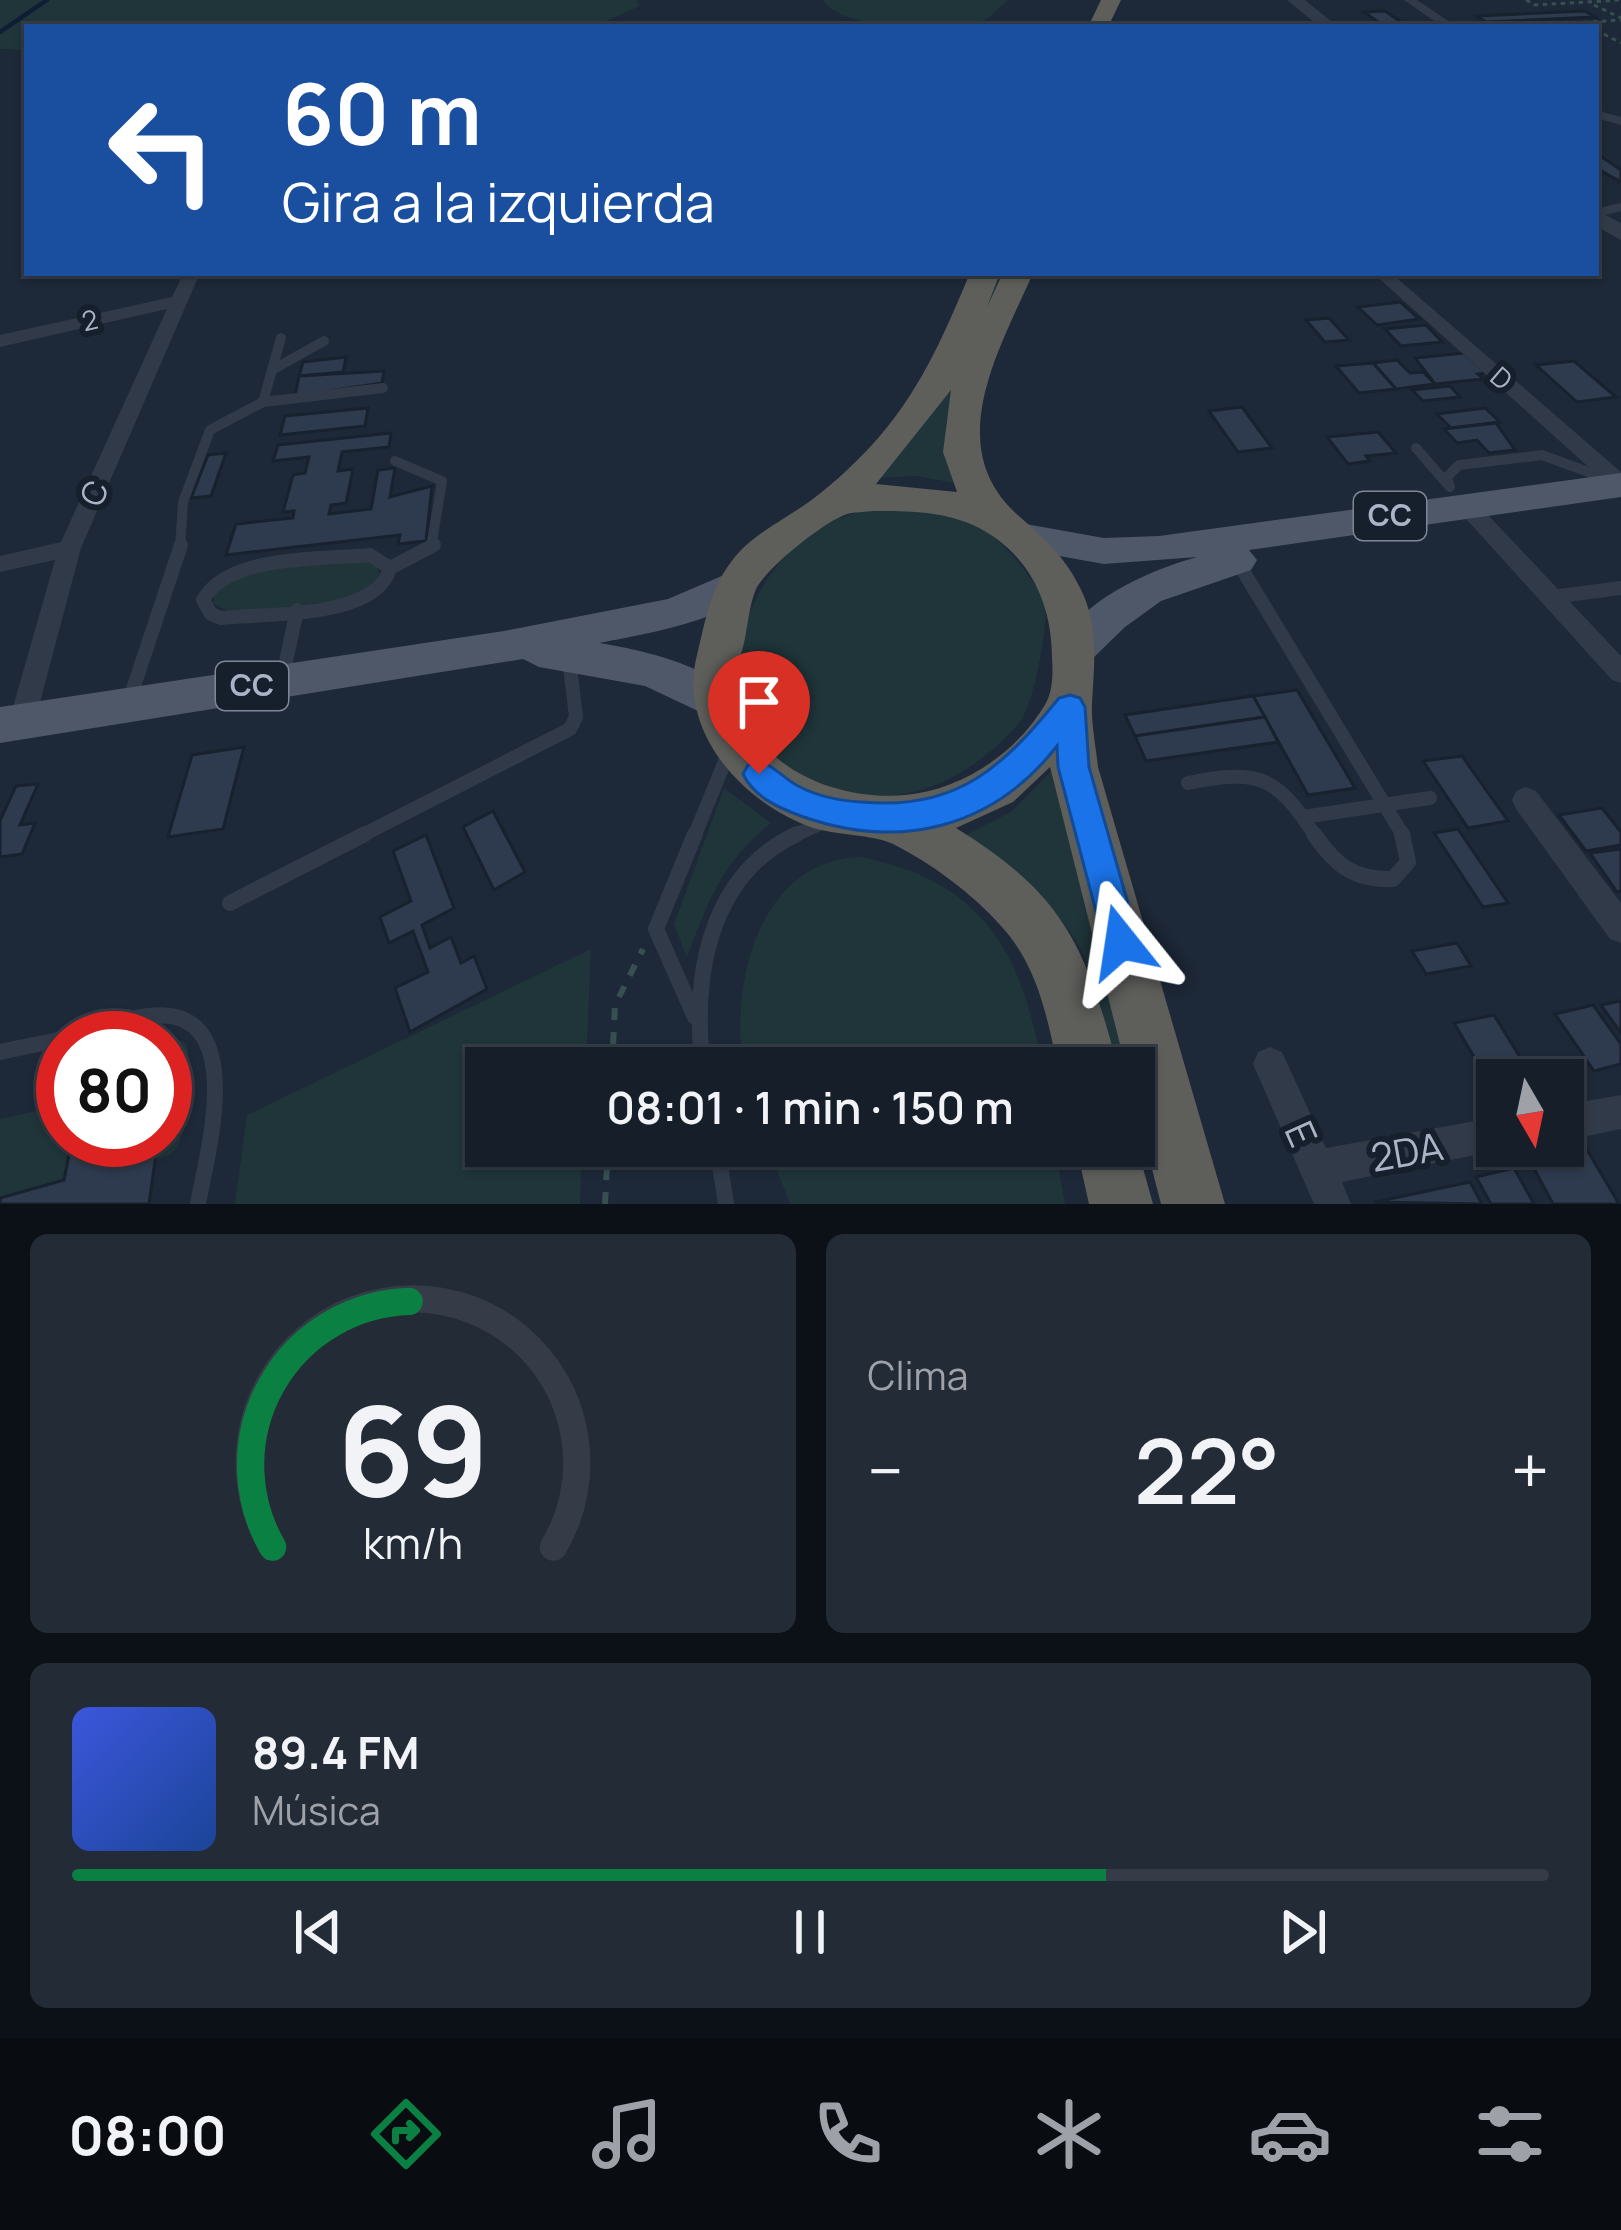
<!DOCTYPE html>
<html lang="es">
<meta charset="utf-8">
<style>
body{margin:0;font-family:Manrope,sans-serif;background:#232b36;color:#f1f3f6;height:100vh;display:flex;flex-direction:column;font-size:45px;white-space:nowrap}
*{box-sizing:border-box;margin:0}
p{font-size:39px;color:#9ea2a8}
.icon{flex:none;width:66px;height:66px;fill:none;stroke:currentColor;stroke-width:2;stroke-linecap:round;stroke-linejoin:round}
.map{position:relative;height:1204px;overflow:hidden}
.side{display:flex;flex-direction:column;gap:30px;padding:30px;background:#0c1017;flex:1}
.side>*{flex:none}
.banner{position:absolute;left:24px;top:24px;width:1575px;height:252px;border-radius:0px;box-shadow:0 3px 9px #0004,0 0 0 3px #353c47;background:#1a4fa0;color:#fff;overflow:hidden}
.needle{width:78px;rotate:171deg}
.tools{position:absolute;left:1476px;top:1059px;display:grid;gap:24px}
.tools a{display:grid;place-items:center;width:108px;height:108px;border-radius:0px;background:#161e2a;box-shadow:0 3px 9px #0004,0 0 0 3px #353c47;font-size:60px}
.speed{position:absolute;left:36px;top:1011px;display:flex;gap:24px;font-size:60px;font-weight:700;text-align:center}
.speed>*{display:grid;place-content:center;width:156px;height:156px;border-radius:50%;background:#161e2a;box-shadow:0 3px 9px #0004,0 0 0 3px #353c47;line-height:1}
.speed .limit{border:18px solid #d22;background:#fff;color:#111}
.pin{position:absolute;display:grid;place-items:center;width:102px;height:102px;color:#fff;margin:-123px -51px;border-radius:50% 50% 50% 0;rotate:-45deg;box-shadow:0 0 12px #0007}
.pin .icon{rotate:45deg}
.me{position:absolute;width:132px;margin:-66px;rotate:345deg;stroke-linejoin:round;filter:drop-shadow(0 0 9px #0008)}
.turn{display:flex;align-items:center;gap:42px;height:252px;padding:0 60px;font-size:54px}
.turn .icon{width:156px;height:156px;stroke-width:2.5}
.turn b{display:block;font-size:84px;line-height:102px}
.big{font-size:90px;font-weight:600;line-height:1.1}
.side .card{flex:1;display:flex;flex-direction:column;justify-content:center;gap:18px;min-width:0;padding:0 42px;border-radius:18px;background:#232b36}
.side .dial{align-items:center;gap:0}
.dial svg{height:312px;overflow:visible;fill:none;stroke:#353c47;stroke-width:7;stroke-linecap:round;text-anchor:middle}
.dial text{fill:#f1f3f6;stroke:none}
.song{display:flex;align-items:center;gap:36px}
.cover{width:144px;height:144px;border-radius:18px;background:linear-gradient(135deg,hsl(230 70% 55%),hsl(220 70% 35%))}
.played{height:12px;border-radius:6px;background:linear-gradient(90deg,#0b8043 70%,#353c47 70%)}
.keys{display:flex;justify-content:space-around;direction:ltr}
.heat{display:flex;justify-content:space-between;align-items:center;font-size:66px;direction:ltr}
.side .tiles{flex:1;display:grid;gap:30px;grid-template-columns:1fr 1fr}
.card:last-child{grid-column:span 2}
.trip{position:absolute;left:465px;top:1047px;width:690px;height:120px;border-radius:0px;background:#161e2a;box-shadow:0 3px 9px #0004,0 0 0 3px #353c47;font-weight:600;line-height:120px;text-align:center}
.menu{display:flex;height:192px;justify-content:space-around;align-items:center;background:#090c11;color:#9ea2a8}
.menu .icon{width:84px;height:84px}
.menu .active{color:#0b8043}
.menu b{font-size:54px;color:#f1f3f6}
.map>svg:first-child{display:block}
</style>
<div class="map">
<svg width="1621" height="1204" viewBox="0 0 1621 1204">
<rect width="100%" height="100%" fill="#1d2838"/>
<g fill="#1f3539">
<polygon points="0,0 637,0 640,6 592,27 27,27 27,50 0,49"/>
<path d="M823 0H1008C999 8 989 20 978 23 947 32 839 30 823 0Z"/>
<polygon points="998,273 1006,276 946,421 948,455 959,484 917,476 875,478"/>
<path d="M906 507C932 512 962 516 985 530 1002 540 1043 588 1045 607 1048 629 1033 706 1020 722 979 771 918 805 852 794 706 771 709 599 819 528 846 511 876 509 906 507Z"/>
<polygon points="361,560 376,564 380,576 354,599 231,613 213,603 215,591 243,572"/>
<path d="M1051 772 1127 1068H1114C1107 1038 1102 1005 1092 975 1071 914 1016 872 966 835L1012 811Z"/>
<path d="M724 788 771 823C723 860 707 903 687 958L674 924Z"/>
<path d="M860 857C982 880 1023 952 1042 1068H744C729 986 758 860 860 857Z"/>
<polygon points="591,949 586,1068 486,1068 486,1146 582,1146 580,1204 235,1204 247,1115"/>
<path d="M161 1032 186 1043C193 1060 188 1126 179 1144 175 1153 165 1158 155 1161L158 1140H165L171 1051 165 1052V1038H120Z"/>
<polygon points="63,1050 63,1140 72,1140 64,1180 0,1198 0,1119 41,1110 56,1052"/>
<polygon points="767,1146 1055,1146 1065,1204 790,1204"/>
</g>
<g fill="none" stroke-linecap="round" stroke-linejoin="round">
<polyline stroke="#101e35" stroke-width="4.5" points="0,32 47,0"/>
</g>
<g fill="#2e3b4f" stroke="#18212e" stroke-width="3">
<polygon points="1385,11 1408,27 1385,27 1364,12"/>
<polygon points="1585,11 1595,17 1486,22 1477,16"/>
<polygon points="1596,153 1621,170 1621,182 1596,168"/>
<polygon points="1400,302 1419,319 1377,325 1358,307"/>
<polygon points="1329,318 1349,340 1325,342 1306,320"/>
<polygon points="1426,325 1442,342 1401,346 1385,329"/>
<polygon points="1464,353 1486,373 1478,374 1484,379 1435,384 1415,358"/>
<polygon points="346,357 343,372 299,376 303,362"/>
<polygon points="1397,360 1410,373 1423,372 1435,384 1396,389 1373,363"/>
<polygon points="1574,361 1616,397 1577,402 1536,365"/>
<polygon points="1373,363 1396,389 1359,393 1336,366"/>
<polygon points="384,371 382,383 295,396 299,376"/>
<polygon points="1450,386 1460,397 1423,401 1412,390"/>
<polygon points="1242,407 1272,448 1238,452 1209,411"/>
<polygon points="368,408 365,426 280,435 285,416"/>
<polygon points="1485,408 1500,422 1451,428 1437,414"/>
<polygon points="1496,423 1515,450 1489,453 1477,440 1457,443 1444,429"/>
<polygon points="1378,432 1396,453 1366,456 1370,461 1348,464 1327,437"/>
<polygon points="391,433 389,447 342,452 338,471 353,469 346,503 331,505 329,514 371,509 378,470 395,468 390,497 432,486 426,541 398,544 400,535 226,555 236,524 293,518 294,511 283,512 293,475 305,473 309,457 273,461 278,445"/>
<polygon points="226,453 211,496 191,498 208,455"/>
<polygon points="1297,690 1355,788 1308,795 1253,696"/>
<polygon points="1253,696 1265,717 1135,736 1125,715"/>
<polygon points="1265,717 1278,742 1146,761 1135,736"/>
<polygon points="244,747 223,829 168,837 192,755"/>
<polygon points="1462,756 1508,821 1468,828 1423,761"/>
<polygon points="38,784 20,825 35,823 22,854 0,857 0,821 16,786"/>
<polygon points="1602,808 1621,832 1621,845 1586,851 1559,815"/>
<polygon points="493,811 525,872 494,890 463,827"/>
<polygon points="1458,829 1508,903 1483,907 1434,833"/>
<polygon points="426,835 454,908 422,925 430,948 451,937 461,963 474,956 487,989 410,1032 395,988 428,972 413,931 389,943 380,917 411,901 393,851"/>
<polygon points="1621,849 1621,891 1617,892 1590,853"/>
<polygon points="1457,943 1471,966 1426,974 1412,951"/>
<polygon points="1621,1001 1621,1033 1601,1005"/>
<polygon points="1593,1005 1621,1044 1621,1064 1594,1071 1555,1014"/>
<polygon points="1494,1015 1534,1080 1497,1080 1497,1096 1454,1023"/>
<polygon points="72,1140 158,1140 149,1204 0,1204 0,1198 64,1180"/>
<polygon points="1586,1148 1619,1204 1553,1204 1528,1157"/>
<polygon points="1514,1168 1534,1204 1491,1204 1476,1177"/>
<polygon points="1470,1182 1482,1204 1375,1202"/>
</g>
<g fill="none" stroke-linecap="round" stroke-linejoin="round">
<g stroke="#374f51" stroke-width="3" stroke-dasharray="4.5 4.5" stroke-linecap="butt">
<polyline points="1526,0 1535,5 1621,0"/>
<polyline points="1594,5 1621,18"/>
<polyline points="1512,27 1621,20"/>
<polyline points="1596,30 1621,43"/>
</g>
<g stroke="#374f51" stroke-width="6" stroke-dasharray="12 12" stroke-linecap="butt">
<polyline points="612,1068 615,1005 643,949"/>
<polyline points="605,1204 608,1146"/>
</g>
<polyline stroke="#313a48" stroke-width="8" points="1596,213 1621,207"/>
<g stroke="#313a48" stroke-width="10">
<polyline points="281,338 263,402 383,388"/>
<polyline points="272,370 324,341"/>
<polyline points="1416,448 1449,486"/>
<polyline points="395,461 442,481 431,548"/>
<polyline points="1450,487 1447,477 1459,465 1542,455 1621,484"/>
<polyline points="180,548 183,502 210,430 263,402"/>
</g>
<g stroke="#313a48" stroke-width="14">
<path d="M370 555 390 568C377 619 266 613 221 618L211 614 203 600C229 554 320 560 370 555Z"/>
<polyline points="1237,561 1404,837"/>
<polyline points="390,568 434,545"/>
<polyline points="1552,597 1621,588"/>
<polyline points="282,680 297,610"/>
<polyline points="130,698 181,545"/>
<path d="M1188 783C1259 769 1276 775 1316 837"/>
<polyline points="1303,817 1430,798"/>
<polyline points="359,837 570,729 576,717 569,658"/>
<polyline points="694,837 728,754"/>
<polyline points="791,837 826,821"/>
</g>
<g stroke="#313a48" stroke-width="16">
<path d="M1314 834C1336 866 1354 880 1393 879L1408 862 1402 834"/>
<polyline points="230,903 365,834"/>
<polyline points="695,1017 656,929 695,834"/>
<path d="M66 1038C97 1030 144 1009 176 1017 242 1034 206 1158 198 1204"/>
<polyline points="0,1052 63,1039"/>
<path d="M703 1068C692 980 707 876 797 834"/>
<polyline points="717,1146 726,1204"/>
</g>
<g fill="#313a48" fill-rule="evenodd">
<polygon points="1404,0 1417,0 1457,27 1443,27"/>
<polygon points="1596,110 1621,117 1621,125 1596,118"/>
<polygon points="184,273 200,273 81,548 35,721 31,729 22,732 13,729 9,721 55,560 0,572 0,556 61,542 167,309 0,347 0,335 172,297"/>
<polygon points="1373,273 1391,273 1621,472 1621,491 1613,489"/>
<polygon points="1466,497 1474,500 1621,656 1621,683 1612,680 1458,510 1455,505"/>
<polygon points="1526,787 1536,791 1621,903 1621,943 1610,939 1516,809 1512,800 1516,791"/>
<polygon points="1270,1047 1282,1052 1326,1148 1497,1117 1497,1146 1510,1148 1342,1182 1351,1204 1314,1204 1253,1064 1258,1052"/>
<polygon points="1621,1095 1621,1129 1563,1141 1563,1105"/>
</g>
<g fill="#313a48" fill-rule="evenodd">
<polygon points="1287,0 1305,0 1338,27 1320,27"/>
<polygon points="1596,210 1621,223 1621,240 1596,226"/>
</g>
<g fill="#4e5869" fill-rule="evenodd">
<path d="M1621 473V497L1249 550 1257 560 1251 570 1161 601 1125 627 1088 663 1074 668 1060 663 1054 652C1080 601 1144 572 1197 557L1104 564 1020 549 1007 545 1002 536 1007 527 1020 523 1104 538 1159 536Z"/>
<path d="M738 569 752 573 757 583C736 620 639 635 599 643 637 649 718 666 736 702L730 714 715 719 645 686 539 667 523 659 0 743V707L504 631 668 599Z"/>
</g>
<g fill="#5e5e5b" fill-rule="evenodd">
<polygon points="1101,0 1121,0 1108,27 1088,27"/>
<path d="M970 273H1000L987 307 1003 273H1033C999 351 940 448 1020 517 1047 541 1068 560 1083 594 1099 630 1094 666 1092 703 1091 723 1096 747 1098 767L1225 1204H1161L1134 1099V1068H1126L1050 767 1013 802 956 828C1065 895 1086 947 1118 1068H1058C1047 1017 1038 966 1001 926 973 894 931 863 893 844 875 835 836 835 813 828 744 804 677 732 697 655 705 623 710 589 731 562 749 537 778 523 803 506 828 489 850 468 871 446 919 394 943 337 970 273ZM951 390 943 452 957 492 876 484ZM874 511C908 511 941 511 973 525 1027 550 1052 601 1052 658 1053 672 1053 690 1046 703 1017 753 962 790 905 795 841 801 764 772 739 706 732 686 739 662 744 643 748 625 749 606 756 589 766 568 825 521 847 514 855 512 866 512 874 511Z"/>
<polygon points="1134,1136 1153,1204 1089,1204 1076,1146 1134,1146"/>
</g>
</g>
<path fill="#1a73e8" stroke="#114b97" stroke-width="3" d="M1070 695 1080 698 1085 707 1089 767 1139 942 1134 954 1121 960 1109 954 1104 942 1058 767 1057 746C992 829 899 851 801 816 779 808 754 797 743 774L748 765 759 761C775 766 784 779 798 786 817 796 841 801 862 802 957 811 1003 767 1059 698Z"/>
<g text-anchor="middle" stroke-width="12" stroke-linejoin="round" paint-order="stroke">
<g font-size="27" fill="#aab4c6" stroke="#161f2c">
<text transform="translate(90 321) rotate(-13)" y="9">2</text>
<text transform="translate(1501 379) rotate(41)" y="9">D</text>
</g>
<g fill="#161f2c" stroke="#7e8798" stroke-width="3">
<rect x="1354" y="492" width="72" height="48" rx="9"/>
<rect x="216" y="662" width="72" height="48" rx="9"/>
</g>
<g font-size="30" font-weight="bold" fill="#aab4c6">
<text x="1390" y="526">CC</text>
<text x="252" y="696">CC</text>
</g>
<g font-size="33" fill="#aab4c6" stroke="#161f2c">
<text transform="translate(94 493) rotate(-66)" y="12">C</text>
</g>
<g font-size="39" fill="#aab4c6" stroke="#161f2c">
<text transform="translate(1301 1134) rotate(66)" y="14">E</text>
<text transform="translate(1407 1152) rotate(-10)" y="14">2DA</text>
</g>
</g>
</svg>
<div class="tools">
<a><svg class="needle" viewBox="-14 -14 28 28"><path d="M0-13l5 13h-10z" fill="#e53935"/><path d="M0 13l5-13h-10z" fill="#9ea2a8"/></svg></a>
</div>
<div class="speed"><div class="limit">80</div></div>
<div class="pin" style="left:759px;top:774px;background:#d93025"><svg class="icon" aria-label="arrive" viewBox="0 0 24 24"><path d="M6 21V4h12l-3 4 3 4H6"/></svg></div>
<svg class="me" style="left:1121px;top:942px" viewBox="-20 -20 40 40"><path d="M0-17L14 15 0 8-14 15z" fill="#1a73e8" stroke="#fff" stroke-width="4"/></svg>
<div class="trip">08:01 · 1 min · 150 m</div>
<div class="banner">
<div class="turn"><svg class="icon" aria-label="left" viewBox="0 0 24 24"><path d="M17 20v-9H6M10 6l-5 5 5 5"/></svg><div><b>60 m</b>Gira a la izquierda</div></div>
</div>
</div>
<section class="side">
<div class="tiles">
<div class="card dial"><svg viewBox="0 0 100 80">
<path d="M14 69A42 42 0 1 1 86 69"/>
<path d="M14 69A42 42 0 0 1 49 6" stroke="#0b8043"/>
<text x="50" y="56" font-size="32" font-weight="700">69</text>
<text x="50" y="72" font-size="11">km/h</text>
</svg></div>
<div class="card"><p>Clima</p>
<div class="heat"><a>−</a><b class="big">22°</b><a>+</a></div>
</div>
<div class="card">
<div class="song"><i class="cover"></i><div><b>89.4 FM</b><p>Música</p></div></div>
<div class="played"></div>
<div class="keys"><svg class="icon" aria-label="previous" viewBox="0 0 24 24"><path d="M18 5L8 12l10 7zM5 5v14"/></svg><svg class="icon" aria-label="pause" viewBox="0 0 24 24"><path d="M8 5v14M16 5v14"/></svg><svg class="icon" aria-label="next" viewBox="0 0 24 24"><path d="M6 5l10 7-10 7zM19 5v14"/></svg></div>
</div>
</div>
</section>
<nav class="menu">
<b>08:00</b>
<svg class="icon active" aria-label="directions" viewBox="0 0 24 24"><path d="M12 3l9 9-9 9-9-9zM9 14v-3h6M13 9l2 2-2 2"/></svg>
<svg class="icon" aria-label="music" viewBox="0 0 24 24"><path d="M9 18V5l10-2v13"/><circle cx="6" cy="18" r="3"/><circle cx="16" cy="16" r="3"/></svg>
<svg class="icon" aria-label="phone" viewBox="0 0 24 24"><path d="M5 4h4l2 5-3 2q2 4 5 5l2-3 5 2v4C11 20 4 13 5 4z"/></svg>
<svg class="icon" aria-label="climate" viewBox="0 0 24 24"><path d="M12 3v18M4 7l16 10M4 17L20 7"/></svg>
<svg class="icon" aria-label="car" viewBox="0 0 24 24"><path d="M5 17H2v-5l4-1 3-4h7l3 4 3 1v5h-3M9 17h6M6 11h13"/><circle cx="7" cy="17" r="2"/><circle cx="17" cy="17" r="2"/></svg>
<svg class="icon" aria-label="filters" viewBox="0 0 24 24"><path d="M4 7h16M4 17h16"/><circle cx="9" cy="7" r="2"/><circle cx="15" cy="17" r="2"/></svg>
</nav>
